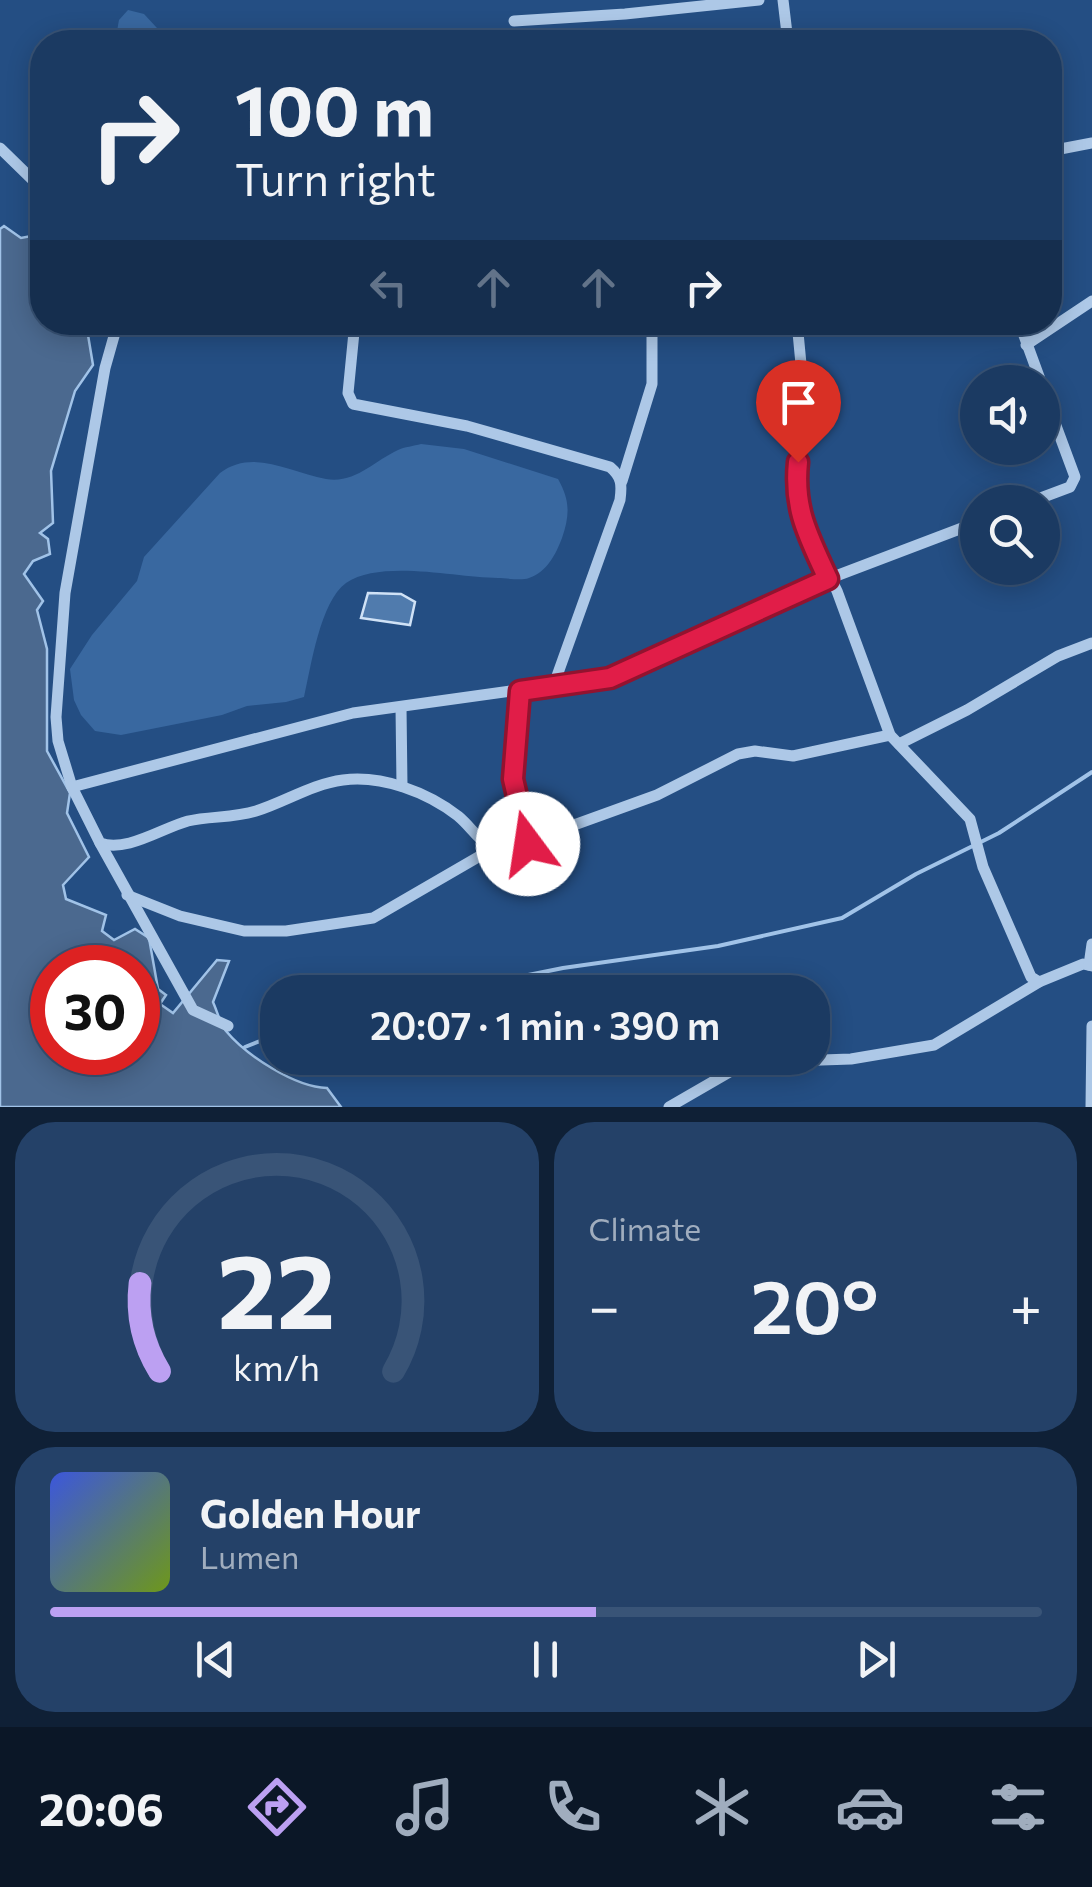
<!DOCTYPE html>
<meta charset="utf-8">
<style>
body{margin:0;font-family:Commissioner,sans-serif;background:#244168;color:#f1f3f6;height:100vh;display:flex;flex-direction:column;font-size:38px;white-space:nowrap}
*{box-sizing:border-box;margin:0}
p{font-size:32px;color:#a0adbe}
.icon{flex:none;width:55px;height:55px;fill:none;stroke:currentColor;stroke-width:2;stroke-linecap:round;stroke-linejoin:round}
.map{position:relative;height:1107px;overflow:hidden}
.side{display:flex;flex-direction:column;gap:15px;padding:15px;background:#0f2036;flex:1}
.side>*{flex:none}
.top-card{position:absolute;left:30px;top:30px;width:1032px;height:305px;border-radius:40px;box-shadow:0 5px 25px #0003,0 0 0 2px #395477;background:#1b3a62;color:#f1f3f6;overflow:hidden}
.buttons{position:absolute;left:960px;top:365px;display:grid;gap:20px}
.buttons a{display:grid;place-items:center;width:100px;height:100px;border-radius:50%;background:#1b3a62;box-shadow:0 5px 25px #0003,0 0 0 2px #395477;font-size:50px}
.speed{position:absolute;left:30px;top:945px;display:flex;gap:20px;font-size:50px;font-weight:700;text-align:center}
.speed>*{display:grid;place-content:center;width:130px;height:130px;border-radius:50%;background:#1b3a62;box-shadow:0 5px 25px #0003,0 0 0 2px #395477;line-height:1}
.speed .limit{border:15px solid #d22;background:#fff;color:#111}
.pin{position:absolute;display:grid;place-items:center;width:85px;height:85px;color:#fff;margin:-102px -42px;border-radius:50% 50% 50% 0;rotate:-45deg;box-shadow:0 0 10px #0007}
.pin .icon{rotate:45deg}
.me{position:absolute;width:110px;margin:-55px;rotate:346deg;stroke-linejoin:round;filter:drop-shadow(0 0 8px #0008)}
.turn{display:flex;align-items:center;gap:35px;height:210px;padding:0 40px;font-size:45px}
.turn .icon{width:130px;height:130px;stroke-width:2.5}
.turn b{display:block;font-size:70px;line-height:85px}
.lanes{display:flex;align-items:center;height:95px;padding:0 40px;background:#0003;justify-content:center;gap:50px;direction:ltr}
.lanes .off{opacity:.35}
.big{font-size:75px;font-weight:600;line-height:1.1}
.side .widget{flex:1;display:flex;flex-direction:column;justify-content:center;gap:15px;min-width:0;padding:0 35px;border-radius:40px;background:#244168}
.side .dial{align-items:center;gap:0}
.dial svg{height:260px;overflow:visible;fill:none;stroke:#395477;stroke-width:7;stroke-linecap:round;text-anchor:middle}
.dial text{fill:#f1f3f6;stroke:none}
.song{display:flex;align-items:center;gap:30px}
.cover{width:120px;height:120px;border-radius:15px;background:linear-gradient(135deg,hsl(230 70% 55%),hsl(80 70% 35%))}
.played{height:10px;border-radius:5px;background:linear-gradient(90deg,#bca0f2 55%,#395477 55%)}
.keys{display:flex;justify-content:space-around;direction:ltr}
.heat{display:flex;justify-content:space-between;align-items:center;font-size:55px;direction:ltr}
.side .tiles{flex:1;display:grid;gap:15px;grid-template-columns:1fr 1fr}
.widget:last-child{grid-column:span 2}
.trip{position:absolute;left:260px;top:975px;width:570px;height:100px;border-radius:40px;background:#1b3a62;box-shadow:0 5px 25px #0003,0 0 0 2px #395477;font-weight:600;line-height:100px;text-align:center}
.tab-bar{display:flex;height:160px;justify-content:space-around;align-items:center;background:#0b1727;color:#a0adbe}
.tab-bar .icon{width:70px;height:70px}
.tab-bar .current{color:#bca0f2}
.tab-bar b{font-size:45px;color:#f1f3f6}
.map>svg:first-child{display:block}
</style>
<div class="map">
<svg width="1092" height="1107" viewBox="0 0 1092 1107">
<rect width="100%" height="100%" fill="#244e83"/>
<g fill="#3968a0">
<polygon points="128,10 144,14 170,42 115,42 119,20"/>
<path d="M421 444 464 449 558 479C570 500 570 515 562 538 556 554 547 572 529 578 521 581 507 578 498 578 457 578 382 559 346 583 320 602 311 667 304 697L286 702 247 706 222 715 121 735 95 731 81 715 74 700 70 669 92 635 137 581 144 557 220 473C254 448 290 473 326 479 355 484 374 461 398 450 404 447 414 446 421 444Z"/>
</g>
<path fill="#4b698f" stroke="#a1c3e8" stroke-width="2.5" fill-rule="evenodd" d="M4 226 21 238 42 234V322L86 323 93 365 75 391 51 471 53 523 40 533 48 539 50 554 33 561 24 574 43 601 37 610 47 649V751L70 793 67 813 89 857 63 885 66 899 106 915 102 931 114 940 135 929 149 938 158 989 166 995 160 1004 173 1013 217 960 229 961 213 1002C217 1011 220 1023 226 1031 247 1056 295 1087 327 1088L341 1107H0V229ZM52 968H138V1052H52Z"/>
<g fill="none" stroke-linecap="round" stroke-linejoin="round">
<g stroke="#a1c3e8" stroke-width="4">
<polyline points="444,992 563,968 718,946 842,918 916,874 999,833 1092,772"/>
<polyline points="245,1047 278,1034"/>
</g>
</g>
<polygon fill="#507bad" stroke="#d0e2f6" stroke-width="2.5" points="368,593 401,594 415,602 410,625 361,618"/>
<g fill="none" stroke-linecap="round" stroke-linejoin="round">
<g stroke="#adc8e7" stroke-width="11">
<polyline points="783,0 788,42"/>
<polyline points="514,21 625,14 759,0"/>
<polyline points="0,148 42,189"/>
<polyline points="1050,151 1092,143"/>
<path d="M118 322 105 368 65 593 56 717 58 741 72 787 100 843C126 853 162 828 188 821 210 816 234 818 256 811 285 802 312 784 343 780 382 775 427 792 458 816 475 830 481 848 505 850L657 795 738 754 755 751 793 756 890 735"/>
<path d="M355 322 348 393 353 404 467 426 610 467C622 477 622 485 620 500L553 687"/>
<polyline points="797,322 805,406 795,491 803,524 837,591 890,735 970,819 983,867 1031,977 1039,982 1083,964 1092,966"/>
<polyline points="1019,322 1041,382"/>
<polyline points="1026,345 1092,301"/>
<polyline points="622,481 652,384 652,322"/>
<polyline points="1030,502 1070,487 1075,477 1042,388"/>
<polyline points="520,691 513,779 527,844"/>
<polyline points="401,707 402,786"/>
<polyline points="899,744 967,710 1058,656 1092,643"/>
<polyline points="72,787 353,713 611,677 828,579 978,522"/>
<polyline points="100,843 193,1010 228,1026"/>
<polyline points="127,895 180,916 244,931 286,931 373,918 492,849"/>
<polyline points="1089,965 1092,944"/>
<polyline points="669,1107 733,1070 763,1062 851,1059 934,1045 1039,982"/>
<polyline points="1091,1107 1092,1026"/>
</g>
</g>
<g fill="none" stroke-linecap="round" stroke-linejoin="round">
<defs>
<path id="route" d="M528 844 513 779 520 691 610 678 828 579C809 537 793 510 798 462"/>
</defs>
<use href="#route" stroke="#92132f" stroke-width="25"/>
<use href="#route" stroke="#e11d48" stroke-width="18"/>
</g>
</svg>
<div class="buttons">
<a><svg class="icon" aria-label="sound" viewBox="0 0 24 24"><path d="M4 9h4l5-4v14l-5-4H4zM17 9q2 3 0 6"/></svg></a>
<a><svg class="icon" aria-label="search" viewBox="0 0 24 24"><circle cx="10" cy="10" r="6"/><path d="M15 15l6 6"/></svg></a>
</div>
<div class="speed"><div class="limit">30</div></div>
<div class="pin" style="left:798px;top:462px;background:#d93025"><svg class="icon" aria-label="arrive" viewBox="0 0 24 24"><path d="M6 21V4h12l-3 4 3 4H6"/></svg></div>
<svg class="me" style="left:528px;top:844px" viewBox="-20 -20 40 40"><circle r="19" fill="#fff"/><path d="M0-13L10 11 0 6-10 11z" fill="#e11d48"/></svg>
<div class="trip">20:07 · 1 min · 390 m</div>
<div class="top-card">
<div class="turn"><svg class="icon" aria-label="right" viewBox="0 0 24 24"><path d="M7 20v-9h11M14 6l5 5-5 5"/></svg><div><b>100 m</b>Turn right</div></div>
<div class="lanes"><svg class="icon off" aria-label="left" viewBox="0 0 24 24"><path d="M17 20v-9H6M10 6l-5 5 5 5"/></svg><svg class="icon off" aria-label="ahead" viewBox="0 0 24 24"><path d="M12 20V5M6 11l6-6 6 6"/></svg><svg class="icon off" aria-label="ahead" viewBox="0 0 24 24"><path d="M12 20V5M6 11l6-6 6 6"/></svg><svg class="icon" aria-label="right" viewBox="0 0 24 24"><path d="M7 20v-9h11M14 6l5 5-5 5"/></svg></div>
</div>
</div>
<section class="side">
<div class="tiles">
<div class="widget dial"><svg viewBox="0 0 100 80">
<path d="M14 69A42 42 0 1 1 86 69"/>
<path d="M14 69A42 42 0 0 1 8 42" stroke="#bca0f2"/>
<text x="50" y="56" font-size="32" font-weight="700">22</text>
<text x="50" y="72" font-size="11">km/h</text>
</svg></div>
<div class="widget"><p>Climate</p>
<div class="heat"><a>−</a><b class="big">20°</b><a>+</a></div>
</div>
<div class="widget">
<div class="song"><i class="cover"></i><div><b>Golden Hour</b><p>Lumen</p></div></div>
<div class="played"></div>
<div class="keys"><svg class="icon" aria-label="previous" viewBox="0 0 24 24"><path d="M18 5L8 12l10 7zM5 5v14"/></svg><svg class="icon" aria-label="pause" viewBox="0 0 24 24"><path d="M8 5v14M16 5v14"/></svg><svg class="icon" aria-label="next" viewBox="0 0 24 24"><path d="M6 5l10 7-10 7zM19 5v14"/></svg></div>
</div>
</div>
</section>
<nav class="tab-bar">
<b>20:06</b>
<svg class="icon current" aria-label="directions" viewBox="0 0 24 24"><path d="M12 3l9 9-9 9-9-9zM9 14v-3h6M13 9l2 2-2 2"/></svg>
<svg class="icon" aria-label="music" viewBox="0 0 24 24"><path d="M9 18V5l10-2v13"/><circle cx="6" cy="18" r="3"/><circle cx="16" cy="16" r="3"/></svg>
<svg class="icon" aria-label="phone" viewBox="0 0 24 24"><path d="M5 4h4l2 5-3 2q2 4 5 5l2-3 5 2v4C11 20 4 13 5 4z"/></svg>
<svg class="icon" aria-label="climate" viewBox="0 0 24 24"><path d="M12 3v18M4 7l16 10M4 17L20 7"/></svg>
<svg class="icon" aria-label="car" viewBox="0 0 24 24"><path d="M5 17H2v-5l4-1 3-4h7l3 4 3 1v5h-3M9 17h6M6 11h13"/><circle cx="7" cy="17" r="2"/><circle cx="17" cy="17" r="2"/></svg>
<svg class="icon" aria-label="filters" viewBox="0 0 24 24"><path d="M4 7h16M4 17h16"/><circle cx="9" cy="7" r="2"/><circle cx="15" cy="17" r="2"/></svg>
</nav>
